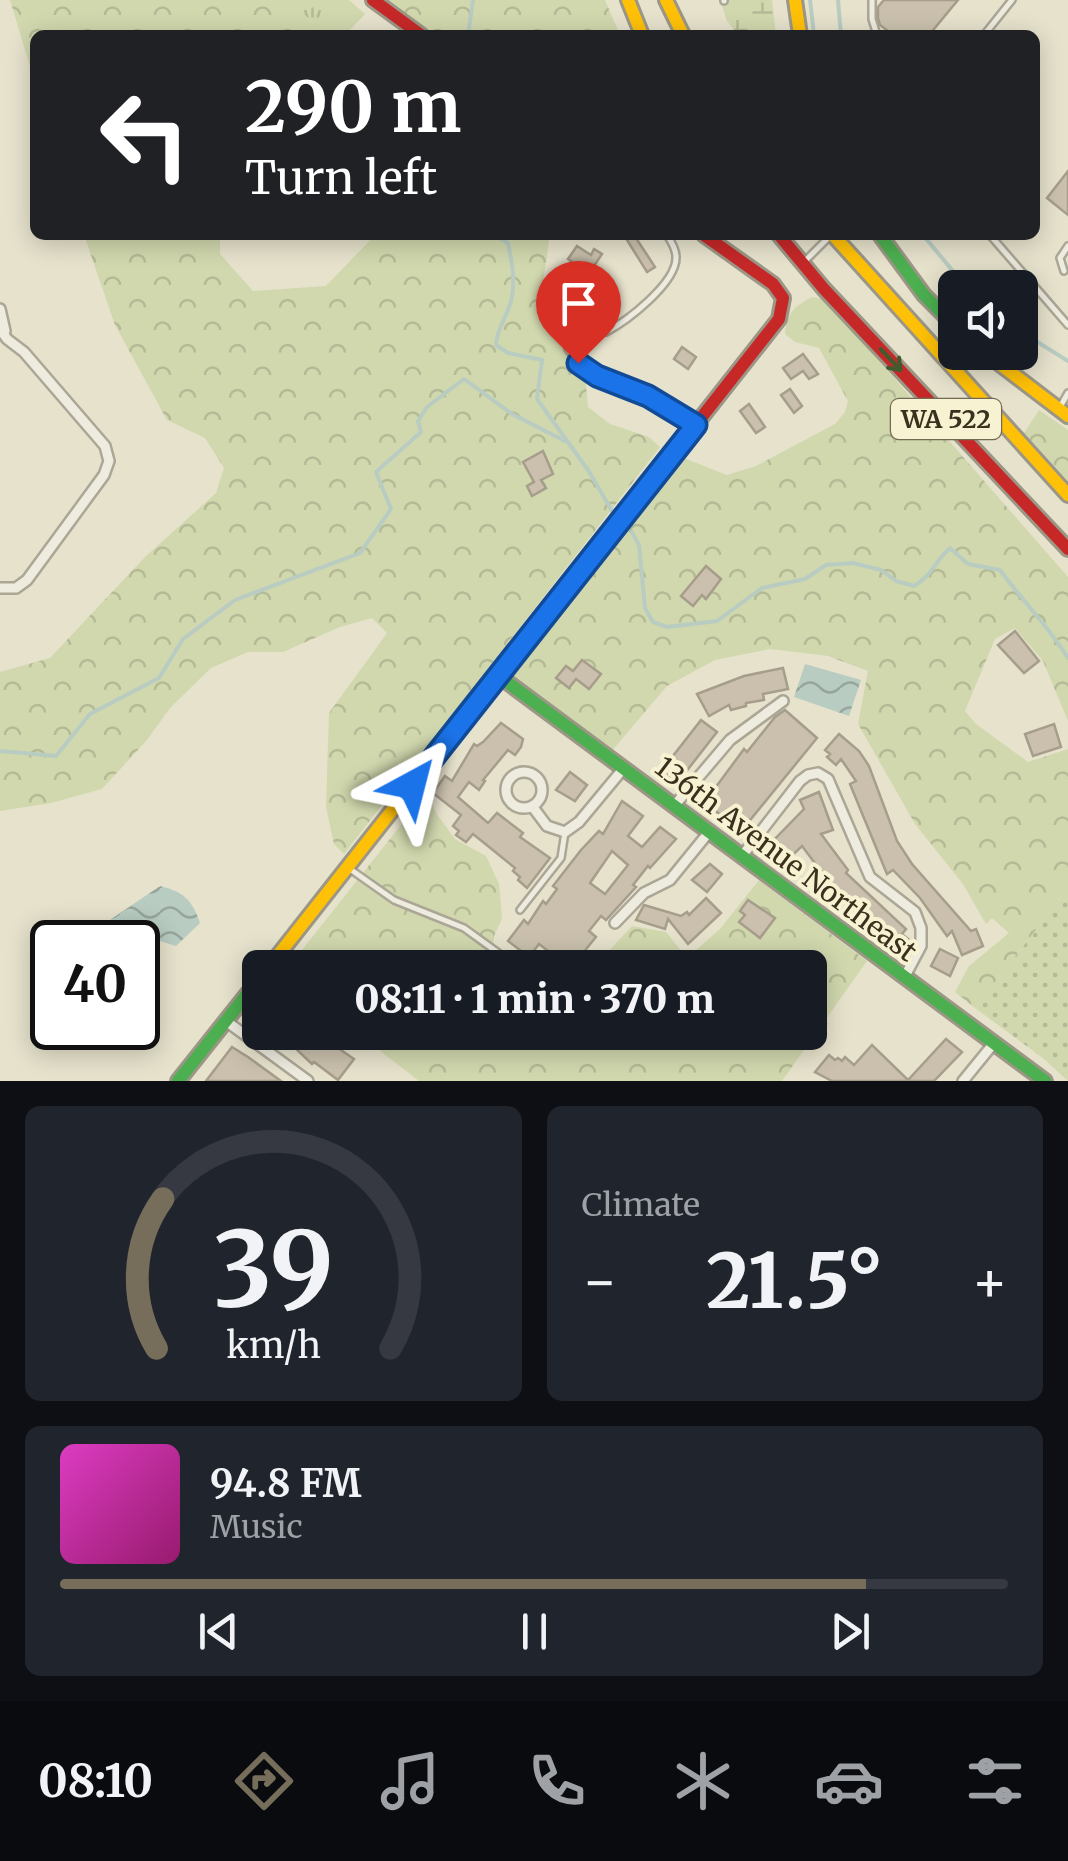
<!DOCTYPE html>
<meta charset="utf-8">
<style>
body{margin:0;font-family:Merriweather,serif;background:#20242c;color:#f1f3f6;height:100vh;display:flex;flex-direction:column;font-size:38px;white-space:nowrap}
*{box-sizing:border-box;margin:0}
p{font-size:32px;color:#9ea1a6}
.icon{flex:none;width:55px;height:55px;fill:none;stroke:currentColor;stroke-width:2;stroke-linecap:round;stroke-linejoin:round}
.map{position:relative;height:1081px;overflow:hidden}
.details{display:flex;flex-direction:column;gap:25px;padding:25px;background:#0d0f14;flex:1}
.details>*{flex:none}
.banner{position:absolute;left:30px;top:30px;width:1010px;height:210px;border-radius:15px;box-shadow:0 5px 25px #0003;background:#202124;color:#fff;overflow:hidden}
.tools{position:absolute;left:938px;top:270px;display:grid;gap:20px}
.tools a{display:grid;place-items:center;width:100px;height:100px;border-radius:15px;background:#171b24;box-shadow:0 5px 25px #0003;font-size:50px}
.speed{position:absolute;left:30px;top:920px;display:flex;gap:20px;font-size:50px;font-weight:700;text-align:center}
.speed>*{display:grid;place-content:center;width:130px;height:130px;border-radius:50%;background:#171b24;box-shadow:0 5px 25px #0003;line-height:1}
.speed .limit{border:5px solid #111;border-radius:15px;background:#fff;color:#111}
.pin{position:absolute;display:grid;place-items:center;width:85px;height:85px;color:#fff;margin:-102px -42px;border-radius:50% 50% 50% 0;rotate:-45deg;box-shadow:0 0 10px #0007}
.pin .icon{rotate:45deg}
.me{position:absolute;width:110px;margin:-55px;rotate:38deg;stroke-linejoin:round;filter:drop-shadow(0 0 8px #0008)}
.turn{display:flex;align-items:center;gap:35px;height:210px;padding:0 50px;font-size:45px}
.turn .icon{width:130px;height:130px;stroke-width:2.5}
.turn b{display:block;font-size:70px;line-height:85px}
.big{font-size:75px;font-weight:800;line-height:1.1}
.details .card{flex:1;display:flex;flex-direction:column;justify-content:center;gap:15px;min-width:0;padding:0 35px;border-radius:15px;background:#20242c}
.details .dial{align-items:center;gap:0}
.dial svg{height:260px;overflow:visible;fill:none;stroke:#363941;stroke-width:7;stroke-linecap:round;text-anchor:middle}
.dial text{fill:#f1f3f6;stroke:none}
.song{display:flex;align-items:center;gap:30px}
.cover{width:120px;height:120px;border-radius:15px;background:linear-gradient(135deg,hsl(310 70% 55%),hsl(320 70% 35%))}
.played{height:10px;border-radius:5px;background:linear-gradient(90deg,#766e5a 85%,#363941 85%)}
.keys{display:flex;justify-content:space-around;direction:ltr}
.heat{display:flex;justify-content:space-between;align-items:center;font-size:55px;direction:ltr}
.details .tiles{flex:1;display:grid;gap:25px;grid-template-columns:1fr 1fr}
.card:last-child{grid-column:span 2}
.trip{position:absolute;left:242px;top:950px;width:585px;height:100px;border-radius:15px;background:#171b24;box-shadow:0 5px 25px #0003;font-weight:800;line-height:100px;text-align:center}
.tab-bar{display:flex;height:160px;justify-content:space-around;align-items:center;background:#090b0e;color:#9ea1a6}
.tab-bar .icon{width:70px;height:70px}
.tab-bar .on{color:#766e5a}
.tab-bar b{font-size:45px;color:#f1f3f6}
.map>svg:first-child{display:block}
</style>
<div class="map">
<svg width="1068" height="1081" viewBox="0 0 1068 1081">
<defs>
<pattern id="grass-tufts" width="24" height="20" patternUnits="userSpaceOnUse" patternTransform="scale(2.5)"><rect width="24" height="20" fill="#d1d8ae"/><path d="M3 7l-1-3M5 7V3M7 7l1-3M15 17l-1-3M17 17v-4M19 17l1-3" fill="none" stroke="#b4ba95"/></pattern>
<pattern id="forest-crowns" width="20" height="18" patternUnits="userSpaceOnUse" patternTransform="scale(2.5)"><rect width="20" height="18" fill="#d1d8ae"/><path d="M2 6a3 3 0 1 1 6 0M12 15a3 3 0 1 1 6 0" fill="none" stroke="#b4ba95"/></pattern>
<pattern id="wetland-marsh" width="20" height="14" patternUnits="userSpaceOnUse" patternTransform="scale(2.5)"><rect width="20" height="14" fill="#d1d8ae"/><path d="M1 5h8M5 5V1M11 12h8M15 12V8" fill="none" stroke="#b4ba95"/></pattern>
<pattern id="park-dots" width="8" height="8" patternUnits="userSpaceOnUse" patternTransform="scale(2.5)"><rect width="8" height="8" fill="#d1d8ae"/><path d="M2 2h.1M6 6h.1" fill="none" stroke="#b4ba95" stroke-width="1.8" stroke-linecap="round"/></pattern>
<pattern id="water-waves" width="16" height="10" patternUnits="userSpaceOnUse" patternTransform="scale(2.5)"><rect width="16" height="10" fill="#b8ccc2"/><path d="M0 5q4-4 8 0t8 0" fill="none" stroke="#97a69d"/></pattern>
</defs>
<rect width="100%" height="100%" fill="#e6e2cc"/>
<polygon fill="url(#grass-tufts)" points="292,0 349,0 365,14 345,35 322,35"/>
<g fill="url(#forest-crowns)">
<polygon points="10,0 292,0 322,35 35,35 35,83"/>
<polygon points="377,0 605,0 620,35 424,35"/>
<path d="M84 235H220V254L253 291 326 286 375 235H550L542 289C582 335 584 349 588 407L610 424 649 437 660 447 344 854 334 844 326 807 329 713 387 633 372 618 340 627 283 652H248L211 668 170 708 147 740 102 789 51 803 0 811V672L50 658 145 557 216 493 224 468 205 438 167 420 115 325Z"/>
<path d="M812 297 826 300 1068 577V721L1043 661 1015 628 995 639 965 711 976 724 1028 762 1068 749V889L975 1008 955 992 969 966 1009 933 992 918 986 924 963 884 915 824 858 724 868 671 828 656 770 649 715 660 667 686 610 753 510 677 681 457 727 475 756 466 835 424 845 412 848 401 819 348 795 342 785 334C787 312 794 307 812 297Z"/>
<polygon points="1039,410 1068,430 1068,481 1024,433"/>
<polygon points="427,792 436,813 455,839 486,856 499,884 502,919 494,936 492,967 274,968 270,965 302,950"/>
<polygon points="759,880 867,961 782,1081 419,1081 357,1033 531,1033 542,1045 561,1048 568,1033 810,1032 810,968 594,967 632,926 666,932 687,958 720,929"/>
</g>
<polygon fill="url(#wetland-marsh)" points="728,0 772,0 776,35 738,35 727,21 722,6 728,4"/>
<polygon fill="url(#park-dots)" points="1068,889 1068,1081 1044,1059 975,1008"/>
<g fill="url(#water-waves)">
<polygon points="805,664 861,680 849,716 794,697"/>
<path d="M160 886C184 892 192 900 200 923L176 946 104 924Z"/>
</g>
<g fill="none" stroke-linecap="round" stroke-linejoin="round">
<g stroke="#b8ccc2" stroke-width="4">
<polyline points="810,0 814,35"/>
<polyline points="838,0 841,35"/>
<polyline points="468,35 473,0"/>
<path d="M494 235 508 243C512 262 517 288 509 307 504 322 497 329 496 345L508 353 542 360 537 399 588 470 615 516"/>
<polyline points="923,235 967,288"/>
<polyline points="1020,331 1068,361"/>
<path d="M632 532 639 545 645 608 653 622 667 627 717 621 762 588 805 579 826 565 853 563 881 570 896 581 914 586C932 576 935 561 950 548L968 564 1000 570C1022 600 1048 626 1068 658"/>
<polyline points="0,751 56,756 90,714 159,678 183,639 235,600 360,553 391,509 376,472 421,432 418,421 427,407 464,379 512,414 565,441"/>
</g>
</g>
<g fill="#cac0ad" stroke="#a69d8b" stroke-width="2.5" fill-rule="evenodd">
<polygon points="884,0 958,0 929,35 893,35 880,25 878,18 878,7"/>
<polygon points="1068,171 1068,215 1047,198"/>
<polygon points="634,235 655,267 647,272 627,240"/>
<polygon points="577,246 591,255 594,249 602,254 590,272 603,280 592,297 575,285 580,278 573,274 578,266 568,259"/>
<polygon points="682,347 696,357 688,369 674,359"/>
<polygon points="803,354 818,374 809,379 803,371 791,379 783,368"/>
<polygon points="790,389 802,406 794,413 781,395"/>
<polygon points="749,404 765,427 756,433 740,411"/>
<polygon points="543,451 553,474 541,480 546,488 532,496 527,486 534,482 523,462"/>
<polygon points="706,566 721,579 706,599 702,595 693,606 681,596"/>
<polygon points="1015,631 1039,661 1024,673 998,645"/>
<polygon points="582,660 601,674 589,689 576,679 569,688 556,678 566,666 573,671"/>
<polygon points="783,668 788,689 763,694 764,700 746,703 746,706 731,710 729,705 709,716 697,694 744,676"/>
<polygon points="785,710 817,738 742,830 704,803 744,749 747,752 775,717"/>
<polygon points="701,720 717,732 685,773 688,775 680,784 662,770"/>
<polygon points="501,723 523,739 521,747 515,755 508,750 483,780 485,781 479,790 469,782 458,797 488,823 497,813 523,833 520,837 550,858 527,888 518,880 520,877 513,871 515,868 473,834 466,842 456,835 459,831 453,826 461,815 433,793 445,776 452,781 474,744 477,746 483,742"/>
<polygon points="1054,724 1061,747 1033,756 1025,734"/>
<polygon points="839,734 859,751 869,766 897,841 912,864 971,931 976,929 983,946 962,955 952,931 947,936 920,898 893,870 887,874 850,784 856,781 841,759 836,765 827,757 830,754 825,750"/>
<polygon points="570,772 587,785 575,801 556,790"/>
<polygon points="819,792 833,830 821,834 848,870 846,873 906,929 902,934 908,939 900,948 848,907 802,846 784,863 768,846 804,809 800,800"/>
<path d="M622 801 643 816 628 836 642 847 660 827 676 839 650 868 648 866 633 885 636 887 606 920 601 916 589 931 596 937 578 959 588 968H561L554 962 557 958 539 944 529 957 508 941 524 920 528 924 543 901 546 904 557 889 553 886 581 850 599 831 603 834ZM612 851 628 865 605 894 590 883Z"/>
<polygon points="710,864 722,874 707,892 692,880"/>
<polygon points="706,898 721,913 688,944 668,919 665,929 636,920 644,905 681,916 687,912 689,915"/>
<polygon points="748,900 775,918 760,938 739,922 745,915 740,911"/>
<polygon points="940,949 958,958 950,976 931,966"/>
<polygon points="816,1016 826,1024 810,1043 810,1024"/>
<polygon points="278,1032 315,1032 354,1059 338,1080 314,1062 312,1064"/>
<polygon points="946,1039 962,1052 934,1081 832,1081 815,1072 829,1055 835,1060 838,1058 842,1061 845,1057 854,1065 872,1045 908,1080"/>
<polygon points="232,1047 248,1057 281,1081 206,1081"/>
</g>
<g fill="none" stroke-linecap="round" stroke-linejoin="round">
<defs>
<g id="lane">
<polyline points="724,0 724,1"/>
<polyline points="872,0 872,19 877,35"/>
<polyline points="984,35 1012,0"/>
<polyline points="990,235 1068,325"/>
<polyline points="805,261 829,237"/>
<polyline points="1064,271 1060,258 1068,246"/>
<polyline points="567,299 568,349 578,363 597,376 648,396 693,423"/>
<path d="M606 332C627 321 677 283 676 257 676 250 671 241 667 235"/>
<polyline points="1060,407 1068,393"/>
<polyline points="350,869 394,900 464,928 519,968"/>
<polyline points="520,910 561,858 565,832"/>
</g>
<g id="street">
<polyline points="0,309 5,331"/>
<polyline points="0,329 7,339 24,352 105,446 109,461 104,475 27,580 16,588 0,588"/>
<circle cx="524" cy="790" r="18"/>
<polyline points="532,806 547,826 565,832 579,822 623,769"/>
<polyline points="674,806 730,740 783,701"/>
<polyline points="742,856 800,781 808,775 818,773 828,779 870,877 915,912 921,928 921,946 904,978"/>
<polyline points="615,923 644,893 670,880 709,832"/>
<polyline points="226,1021 308,1081"/>
<polyline points="963,1081 994,1043"/>
</g>
<g id="fast">
<polyline points="880,235 924,295 955,326"/>
<polyline points="499,676 1045,1081"/>
<polyline points="178,1081 260,978"/>
</g>
<g id="slow">
<polyline points="628,0 642,35"/>
<polyline points="666,0 683,35"/>
<polyline points="795,0 800,35"/>
<polyline points="833,235 1068,495"/>
<polyline points="984,352 1068,416"/>
<polyline points="268,968 568,587"/>
</g>
<g id="jam">
<polyline points="373,0 421,35"/>
<polyline points="779,235 824,289 1068,549"/>
<polyline points="568,587 779,319 783,298 773,284 704,235"/>
</g>
</defs>
<use href="#lane" stroke="#aba696" stroke-width="10"/>
<use href="#street" stroke="#aba696" stroke-width="14"/>
<use href="#fast" stroke="#9b9685" stroke-width="18"/>
<use href="#slow" stroke="#9b9685" stroke-width="18"/>
<use href="#jam" stroke="#9b9685" stroke-width="18"/>
<use href="#lane" stroke="#eeebdf" stroke-width="5"/>
<use href="#street" stroke="#eeebdf" stroke-width="9"/>
<use href="#fast" stroke="#4caf50" stroke-width="12"/>
<use href="#slow" stroke="#ffc107" stroke-width="12"/>
<use href="#jam" stroke="#c62828" stroke-width="12"/>
</g>
<defs><path id="oneway-shaft" d="M-6 0H5M1.5-3L5.5 0L1.5 3" fill="none" stroke-width="1.6" stroke-linecap="round" stroke-linejoin="round" transform="scale(2.5)"/></defs>
<use stroke="#405c2f" href="#oneway-shaft" transform="translate(891 360) rotate(47)"/>
<g fill="none" stroke-linecap="round" stroke-linejoin="round">
<defs>
<polyline id="route" points="412,785 696,425 648,396 597,376 578,363"/>
</defs>
<use href="#route" stroke="#114b97" stroke-width="25"/>
<use href="#route" stroke="#1a73e8" stroke-width="18"/>
</g>
<g text-anchor="middle" stroke-width="8" stroke-linejoin="round" paint-order="stroke">
<rect fill="#f7f2d2" stroke="#736a53" stroke-width="2.5" x="891" y="399" width="110" height="40" rx="8"/>
<g font-size="25" font-weight="bold" fill="#3a301d">
<text x="946" y="428">WA 522</text>
</g>
<g font-size="28" fill="#3a301d" stroke="#f7f2d2">
<text transform="translate(786 859) rotate(37)" y="10">136th Avenue Northeast</text>
</g>
</g>
</svg>
<div class="tools">
<a><svg class="icon" aria-label="sound" viewBox="0 0 24 24"><path d="M4 9h4l5-4v14l-5-4H4zM17 9q2 3 0 6"/></svg></a>
</div>
<div class="speed"><div class="limit">40</div></div>
<div class="pin" style="left:578px;top:363px;background:#d93025"><svg class="icon" aria-label="arrive" viewBox="0 0 24 24"><path d="M6 21V4h12l-3 4 3 4H6"/></svg></div>
<svg class="me" style="left:412px;top:785px" viewBox="-20 -20 40 40"><path d="M0-17L14 15 0 8-14 15z" fill="#1a73e8" stroke="#fff" stroke-width="4"/></svg>
<div class="trip">08:11 · 1 min · 370 m</div>
<div class="banner">
<div class="turn"><svg class="icon" aria-label="left" viewBox="0 0 24 24"><path d="M17 20v-9H6M10 6l-5 5 5 5"/></svg><div><b>290 m</b>Turn left</div></div>
</div>
</div>
<section class="details">
<div class="tiles">
<div class="card dial"><svg viewBox="0 0 100 80">
<path d="M14 69A42 42 0 1 1 86 69"/>
<path d="M14 69A42 42 0 0 1 16 23" stroke="#766e5a"/>
<text x="50" y="56" font-size="32" font-weight="700">39</text>
<text x="50" y="72" font-size="11">km/h</text>
</svg></div>
<div class="card"><p>Climate</p>
<div class="heat"><a>−</a><b class="big">21.5°</b><a>+</a></div>
</div>
<div class="card">
<div class="song"><i class="cover"></i><div><b>94.8 FM</b><p>Music</p></div></div>
<div class="played"></div>
<div class="keys"><svg class="icon" aria-label="previous" viewBox="0 0 24 24"><path d="M18 5L8 12l10 7zM5 5v14"/></svg><svg class="icon" aria-label="pause" viewBox="0 0 24 24"><path d="M8 5v14M16 5v14"/></svg><svg class="icon" aria-label="next" viewBox="0 0 24 24"><path d="M6 5l10 7-10 7zM19 5v14"/></svg></div>
</div>
</div>
</section>
<nav class="tab-bar">
<b>08:10</b>
<svg class="icon on" aria-label="directions" viewBox="0 0 24 24"><path d="M12 3l9 9-9 9-9-9zM9 14v-3h6M13 9l2 2-2 2"/></svg>
<svg class="icon" aria-label="music" viewBox="0 0 24 24"><path d="M9 18V5l10-2v13"/><circle cx="6" cy="18" r="3"/><circle cx="16" cy="16" r="3"/></svg>
<svg class="icon" aria-label="phone" viewBox="0 0 24 24"><path d="M5 4h4l2 5-3 2q2 4 5 5l2-3 5 2v4C11 20 4 13 5 4z"/></svg>
<svg class="icon" aria-label="climate" viewBox="0 0 24 24"><path d="M12 3v18M4 7l16 10M4 17L20 7"/></svg>
<svg class="icon" aria-label="car" viewBox="0 0 24 24"><path d="M5 17H2v-5l4-1 3-4h7l3 4 3 1v5h-3M9 17h6M6 11h13"/><circle cx="7" cy="17" r="2"/><circle cx="17" cy="17" r="2"/></svg>
<svg class="icon" aria-label="filters" viewBox="0 0 24 24"><path d="M4 7h16M4 17h16"/><circle cx="9" cy="7" r="2"/><circle cx="15" cy="17" r="2"/></svg>
</nav>
